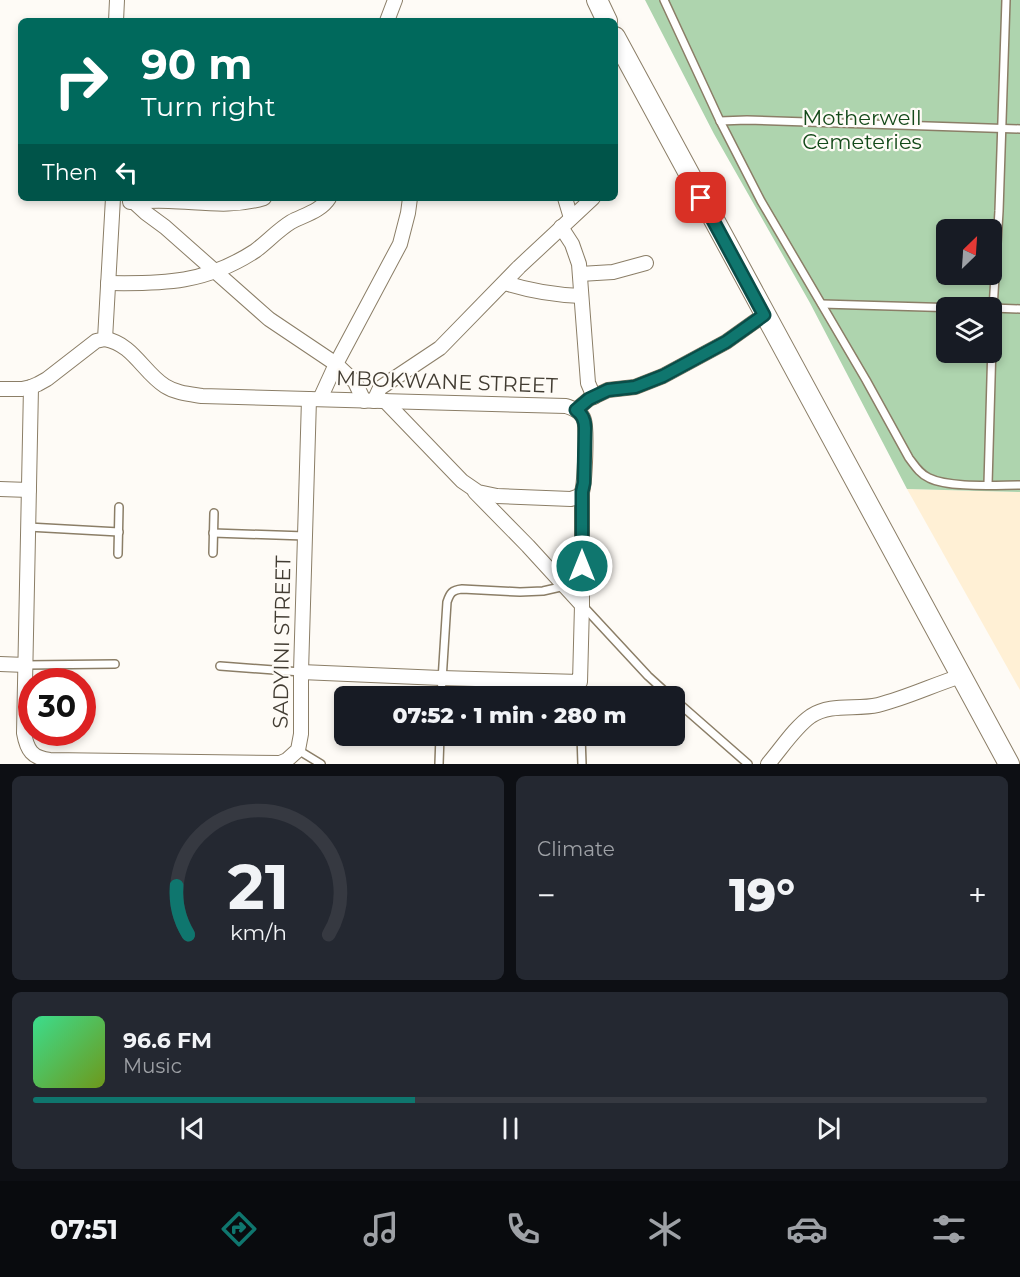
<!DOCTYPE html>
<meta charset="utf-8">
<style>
body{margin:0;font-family:Montserrat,sans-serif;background:#242831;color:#f1f3f6;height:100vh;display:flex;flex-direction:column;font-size:22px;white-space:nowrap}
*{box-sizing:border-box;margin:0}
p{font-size:20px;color:#9ea1a6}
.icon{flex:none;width:33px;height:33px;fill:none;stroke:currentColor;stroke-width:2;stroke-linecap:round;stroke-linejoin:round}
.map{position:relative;height:764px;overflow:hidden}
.drawer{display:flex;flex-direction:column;gap:12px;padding:12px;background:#0d0f14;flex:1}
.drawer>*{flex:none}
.top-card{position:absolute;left:18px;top:18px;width:600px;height:183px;border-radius:9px;box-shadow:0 3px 9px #0003;background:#00695c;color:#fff;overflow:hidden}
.needle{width:39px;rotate:25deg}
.tools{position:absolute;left:936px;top:219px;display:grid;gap:12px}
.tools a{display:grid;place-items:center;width:66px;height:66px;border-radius:9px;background:#171b24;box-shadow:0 3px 9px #0003;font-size:30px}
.speed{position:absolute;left:18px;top:668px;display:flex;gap:12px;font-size:30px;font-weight:700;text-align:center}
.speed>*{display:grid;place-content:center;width:78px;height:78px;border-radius:50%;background:#171b24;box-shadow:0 3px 9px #0003;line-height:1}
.speed .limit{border:9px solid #d22;background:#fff;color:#111}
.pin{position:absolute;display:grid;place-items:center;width:51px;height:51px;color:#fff;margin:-26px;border-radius:12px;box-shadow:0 3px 9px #0006}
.me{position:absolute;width:66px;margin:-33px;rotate:0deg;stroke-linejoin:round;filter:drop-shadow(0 0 4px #0008)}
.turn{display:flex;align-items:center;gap:21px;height:126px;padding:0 24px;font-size:27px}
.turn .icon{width:78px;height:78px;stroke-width:2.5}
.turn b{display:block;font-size:42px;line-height:51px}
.then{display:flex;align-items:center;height:57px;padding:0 24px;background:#0003;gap:12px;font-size:22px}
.big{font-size:45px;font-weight:800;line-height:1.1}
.drawer .card{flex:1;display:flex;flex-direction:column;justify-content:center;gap:9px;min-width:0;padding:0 21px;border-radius:9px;background:#242831}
.drawer .dial{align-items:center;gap:0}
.dial svg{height:156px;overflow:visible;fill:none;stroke:#363941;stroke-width:7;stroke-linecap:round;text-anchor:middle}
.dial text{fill:#f1f3f6;stroke:none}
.song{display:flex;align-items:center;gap:18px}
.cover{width:72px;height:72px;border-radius:9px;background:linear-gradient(135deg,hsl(150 70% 55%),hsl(80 70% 35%))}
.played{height:6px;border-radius:3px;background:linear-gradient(90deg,#0f766e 40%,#363941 40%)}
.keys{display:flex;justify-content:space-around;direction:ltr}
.heat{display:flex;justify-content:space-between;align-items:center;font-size:33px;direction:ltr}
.drawer .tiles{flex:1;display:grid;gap:12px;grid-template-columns:1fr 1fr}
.card:last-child{grid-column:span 2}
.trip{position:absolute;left:334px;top:686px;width:351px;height:60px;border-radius:9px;background:#171b24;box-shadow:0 3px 9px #0003;font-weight:800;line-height:60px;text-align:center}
.tabs{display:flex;height:96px;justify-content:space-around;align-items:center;background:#090b0e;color:#9ea1a6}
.tabs .icon{width:42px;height:42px}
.tabs .active{color:#0f766e}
.tabs b{font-size:27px;color:#f1f3f6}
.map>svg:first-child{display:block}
</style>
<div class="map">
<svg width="1020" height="764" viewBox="0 0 1020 764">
<rect width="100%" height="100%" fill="#fefbf6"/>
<polygon fill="#fff0d5" points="907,489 1020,492 1020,690"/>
<path fill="#aed4ae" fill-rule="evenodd" d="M645 0H1020V492L907 489 810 303 714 134ZM946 230H992V274H946ZM946 308H992V352H946Z"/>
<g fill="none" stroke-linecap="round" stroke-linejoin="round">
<defs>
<g id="service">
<path d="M664 0 720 121 761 201 866 380 909 458C915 466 920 474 929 478 949 488 996 485 1020 485"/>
<polyline points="720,121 747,120 1020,129"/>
<polyline points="822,304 960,308"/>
<polyline points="992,308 1020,309"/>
<polyline points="988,484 993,309 999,211 1006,0"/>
<polyline points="28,527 119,532"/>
<polyline points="213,533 305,536"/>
<polyline points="213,553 214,513"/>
<polyline points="118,554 119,507"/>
<polyline points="584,607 648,676 670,696"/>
<polyline points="26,665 115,664"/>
<polyline points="220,666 301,672"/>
<path d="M441 696 447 602C450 593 452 590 462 589L520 592 543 591 565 586"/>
<polyline points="580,696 580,682"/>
<polyline points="675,700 748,764"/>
<polyline points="581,735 582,764"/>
<polyline points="298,750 321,764"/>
<polyline points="439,764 440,735"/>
</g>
<g id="minor">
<polyline points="116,21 117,0"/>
<polyline points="387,21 395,0"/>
<polyline points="135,198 134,202 146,213 165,227 269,319 336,364 355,382 364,401"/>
<polyline points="565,198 571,218"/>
<path d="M130 202C143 201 156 200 169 201 202 202 231 208 264 198"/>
<polyline points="561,227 572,244 579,264 588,383 594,397"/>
<polyline points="580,274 613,272 646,263"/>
<path d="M108 283C165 284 206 283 255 251 267 242 278 230 291 222 304 215 321 211 329 198"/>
<path d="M505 283C530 291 554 295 581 296"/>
<path d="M105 339C133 344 143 372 165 386 176 393 189 394 202 396L566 406C574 409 581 411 584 420 587 429 585 482 582 492V605L580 682 441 678 301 672"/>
<path d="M31 387 24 733C27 750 32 758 50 760L280 763 287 760 298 750 301 734V672L309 399"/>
<polyline points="0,389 22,389 31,387 38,384 47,379 96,341 105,339 113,198"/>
<polyline points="320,399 336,364 400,244 408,213 410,198"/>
<polyline points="374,401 380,388 440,348 519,267 593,198"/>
<polyline points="385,401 462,481 478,492 497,496 571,499 579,496 582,492"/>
<polyline points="576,410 589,399 608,390 635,387 663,376 726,342 764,315"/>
<polyline points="0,489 29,490"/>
<polyline points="475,492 528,546 582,605"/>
<polyline points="0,664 26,665"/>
<path d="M768 764C781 749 795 727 811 716 831 703 856 710 878 705 906 698 933 685 961 676"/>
</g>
<g id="secondary">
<polyline points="597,0 607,21"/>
<polyline points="615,37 1009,764"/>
</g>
</defs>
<use href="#service" stroke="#8b7e67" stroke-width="10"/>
<use href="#minor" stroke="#8b7e67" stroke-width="16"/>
<use href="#secondary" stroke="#8b7e67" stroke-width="22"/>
<use href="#service" stroke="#fff" stroke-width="7"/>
<use href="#minor" stroke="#fff" stroke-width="14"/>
<use href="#secondary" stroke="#fff" stroke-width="20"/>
</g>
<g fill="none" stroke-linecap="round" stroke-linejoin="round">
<defs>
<path id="route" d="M582 566V492L584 483 585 428C585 420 582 414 576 410L589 399 608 390 635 387 663 376 726 342 764 315 701 198"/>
</defs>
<use href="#route" stroke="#0a4d48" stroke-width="15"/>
<use href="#route" stroke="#0f766e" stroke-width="10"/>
</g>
<g text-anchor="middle" stroke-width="4.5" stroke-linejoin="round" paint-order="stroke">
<g font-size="21" fill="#134919" stroke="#fefbf6">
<text x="862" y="125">Motherwell<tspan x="862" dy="24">Cemeteries</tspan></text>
</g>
<g font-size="21" fill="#423c32" stroke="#fefbf6">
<text transform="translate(447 382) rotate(2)" y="7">MBOKWANE STREET</text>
<text transform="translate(282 642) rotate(-89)" y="7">SADYINI STREET</text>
</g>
</g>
</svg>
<div class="tools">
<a><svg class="needle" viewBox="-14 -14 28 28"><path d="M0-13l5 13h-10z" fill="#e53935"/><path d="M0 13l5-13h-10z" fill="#9ea1a6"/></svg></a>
<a><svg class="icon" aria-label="layers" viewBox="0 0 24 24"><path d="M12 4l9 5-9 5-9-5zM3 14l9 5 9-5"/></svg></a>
</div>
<div class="speed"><div class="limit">30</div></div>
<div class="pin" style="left:701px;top:198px;background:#d93025"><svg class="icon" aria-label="arrive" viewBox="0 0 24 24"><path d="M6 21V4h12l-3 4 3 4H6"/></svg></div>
<svg class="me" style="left:582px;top:566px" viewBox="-20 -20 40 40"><circle r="17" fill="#0f766e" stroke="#fff" stroke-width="3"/><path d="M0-11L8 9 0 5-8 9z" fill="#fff"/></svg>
<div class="trip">07:52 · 1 min · 280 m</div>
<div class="top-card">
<div class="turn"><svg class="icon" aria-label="right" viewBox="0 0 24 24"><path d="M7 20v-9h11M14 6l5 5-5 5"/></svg><div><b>90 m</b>Turn right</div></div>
<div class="then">Then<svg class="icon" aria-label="left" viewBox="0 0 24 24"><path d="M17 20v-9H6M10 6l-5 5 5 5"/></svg></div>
</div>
</div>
<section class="drawer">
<div class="tiles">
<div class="card dial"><svg viewBox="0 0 100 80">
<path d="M14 69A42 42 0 1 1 86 69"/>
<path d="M14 69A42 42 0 0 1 8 44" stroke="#0f766e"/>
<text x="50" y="56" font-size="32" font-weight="700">21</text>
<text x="50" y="72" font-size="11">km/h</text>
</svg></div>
<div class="card"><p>Climate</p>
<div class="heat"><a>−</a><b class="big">19°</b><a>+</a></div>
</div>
<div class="card">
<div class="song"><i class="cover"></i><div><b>96.6 FM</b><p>Music</p></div></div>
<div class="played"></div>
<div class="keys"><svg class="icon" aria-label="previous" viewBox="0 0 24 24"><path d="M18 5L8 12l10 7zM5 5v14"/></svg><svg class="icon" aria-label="pause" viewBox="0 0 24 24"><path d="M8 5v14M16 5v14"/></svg><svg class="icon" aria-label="next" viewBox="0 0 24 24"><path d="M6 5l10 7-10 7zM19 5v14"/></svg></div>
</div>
</div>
</section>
<nav class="tabs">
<b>07:51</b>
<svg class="icon active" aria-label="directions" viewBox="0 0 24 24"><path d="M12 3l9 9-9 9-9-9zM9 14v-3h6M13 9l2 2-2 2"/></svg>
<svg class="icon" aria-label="music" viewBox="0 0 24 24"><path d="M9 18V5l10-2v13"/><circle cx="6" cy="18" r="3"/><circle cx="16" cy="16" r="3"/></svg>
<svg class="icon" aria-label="phone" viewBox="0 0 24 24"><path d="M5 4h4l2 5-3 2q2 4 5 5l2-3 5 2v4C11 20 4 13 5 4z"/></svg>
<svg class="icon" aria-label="climate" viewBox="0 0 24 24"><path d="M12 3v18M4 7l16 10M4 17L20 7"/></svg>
<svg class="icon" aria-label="car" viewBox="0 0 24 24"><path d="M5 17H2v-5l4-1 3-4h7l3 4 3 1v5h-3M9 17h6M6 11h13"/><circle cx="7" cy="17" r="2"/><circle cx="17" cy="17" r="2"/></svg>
<svg class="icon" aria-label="filters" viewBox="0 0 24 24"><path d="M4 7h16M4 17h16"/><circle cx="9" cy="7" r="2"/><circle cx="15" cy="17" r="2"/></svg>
</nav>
